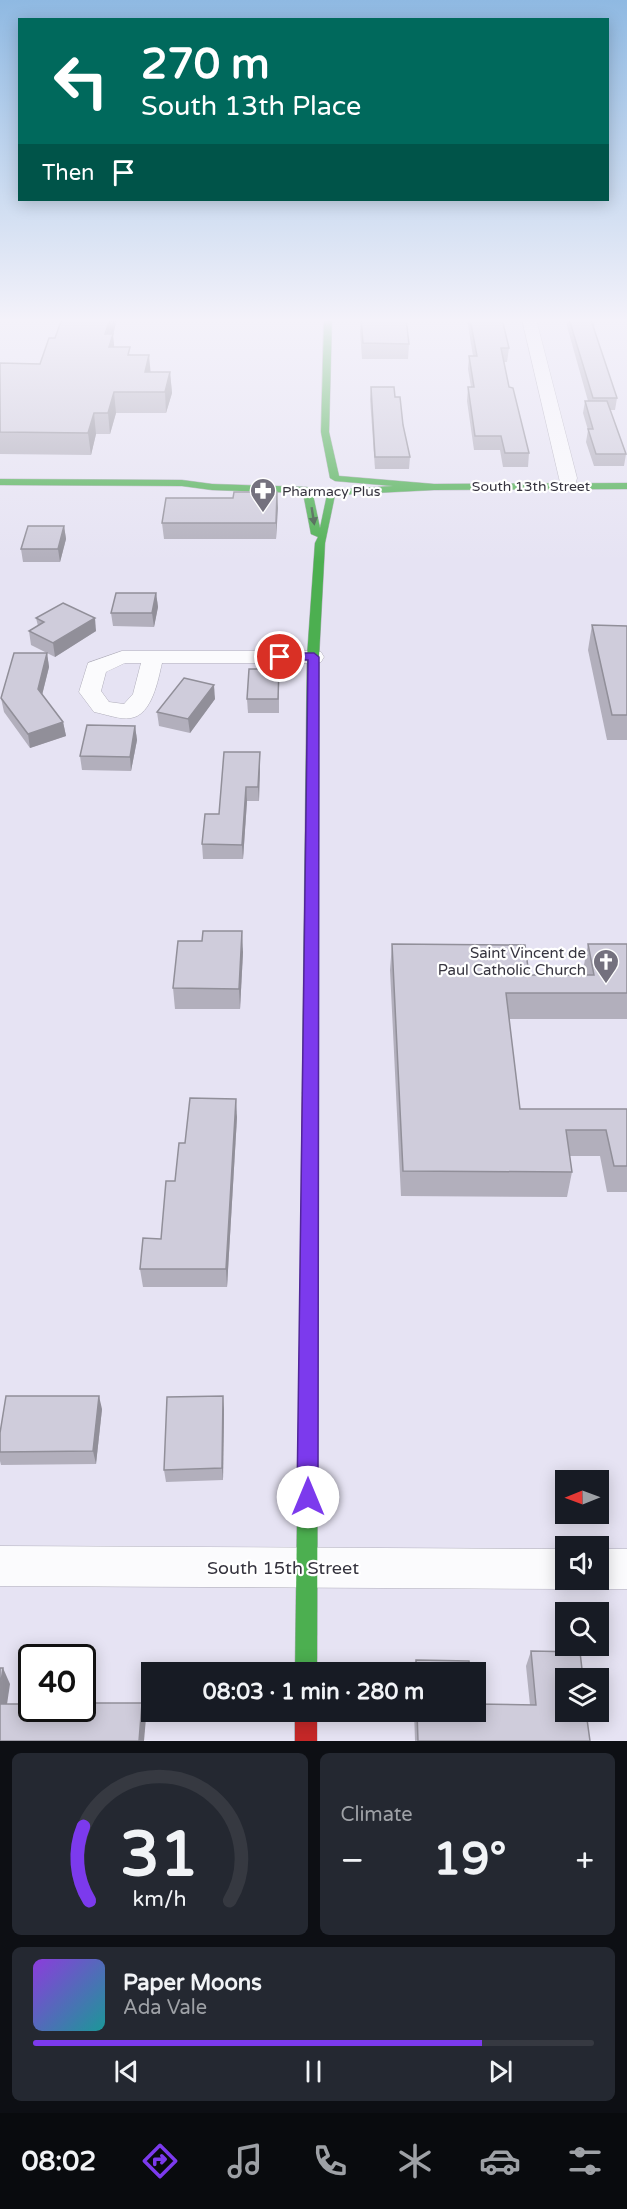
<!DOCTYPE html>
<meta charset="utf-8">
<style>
body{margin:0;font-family:"Varela Round",sans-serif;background:#242831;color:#f1f3f6;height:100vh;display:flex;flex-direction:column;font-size:22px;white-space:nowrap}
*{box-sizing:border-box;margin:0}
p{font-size:20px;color:#9ea1a6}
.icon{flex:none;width:33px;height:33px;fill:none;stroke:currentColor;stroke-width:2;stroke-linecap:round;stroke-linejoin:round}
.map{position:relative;height:1741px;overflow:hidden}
.sheet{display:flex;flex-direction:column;gap:12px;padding:12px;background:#0d0f14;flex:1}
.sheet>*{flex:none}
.top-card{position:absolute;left:18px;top:18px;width:591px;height:183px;border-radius:0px;box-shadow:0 3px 15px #0003;background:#00695c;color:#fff;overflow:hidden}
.needle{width:39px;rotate:269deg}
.controls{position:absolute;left:555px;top:1470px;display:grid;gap:12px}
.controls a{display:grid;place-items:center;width:54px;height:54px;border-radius:0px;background:#171b24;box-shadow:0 3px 15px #0003;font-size:30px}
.speed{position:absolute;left:18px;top:1644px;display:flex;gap:12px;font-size:30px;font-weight:700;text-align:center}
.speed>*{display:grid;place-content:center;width:78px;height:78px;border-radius:50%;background:#171b24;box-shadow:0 3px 15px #0003;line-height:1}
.speed .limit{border:3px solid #111;border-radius:9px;background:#fff;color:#111}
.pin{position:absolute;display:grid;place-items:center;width:51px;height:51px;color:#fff;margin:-26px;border:3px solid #fff;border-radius:50%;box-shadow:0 2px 6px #0007}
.me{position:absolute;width:66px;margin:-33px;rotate:0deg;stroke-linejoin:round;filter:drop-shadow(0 0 4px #0008)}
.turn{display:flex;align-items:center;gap:21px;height:126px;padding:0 24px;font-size:27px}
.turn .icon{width:78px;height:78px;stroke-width:2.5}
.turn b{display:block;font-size:42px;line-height:51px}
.then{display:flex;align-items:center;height:57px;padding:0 24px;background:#0003;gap:12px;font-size:22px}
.big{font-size:45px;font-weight:700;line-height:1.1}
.sheet .widget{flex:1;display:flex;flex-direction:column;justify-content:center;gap:9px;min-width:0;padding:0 21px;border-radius:9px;background:#242831}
.sheet .dial{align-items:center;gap:0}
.dial svg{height:156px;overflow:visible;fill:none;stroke:#363941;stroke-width:7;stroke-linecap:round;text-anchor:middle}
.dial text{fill:#f1f3f6;stroke:none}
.song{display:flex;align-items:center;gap:18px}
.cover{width:72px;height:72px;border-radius:9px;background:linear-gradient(135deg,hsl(270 70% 55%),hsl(180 70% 35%))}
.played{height:6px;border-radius:3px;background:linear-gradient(90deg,#7c3aed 80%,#363941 80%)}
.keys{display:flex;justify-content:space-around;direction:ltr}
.heat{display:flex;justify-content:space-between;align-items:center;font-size:33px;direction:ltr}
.sheet .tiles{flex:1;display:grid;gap:12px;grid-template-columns:1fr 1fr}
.widget:last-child{grid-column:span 2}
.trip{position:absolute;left:141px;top:1662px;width:345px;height:60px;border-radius:0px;background:#171b24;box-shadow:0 3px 15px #0003;font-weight:700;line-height:60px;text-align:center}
.menu{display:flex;height:96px;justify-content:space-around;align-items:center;background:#090b0e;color:#9ea1a6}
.menu .icon{width:42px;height:42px}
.menu .current{color:#7c3aed}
.menu b{font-size:27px;color:#f1f3f6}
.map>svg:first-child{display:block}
</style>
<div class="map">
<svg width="627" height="1741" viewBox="0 0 627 1741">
<rect width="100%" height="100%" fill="#e6e3f3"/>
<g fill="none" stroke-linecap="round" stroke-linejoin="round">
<defs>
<g id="street">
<polygon points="522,319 536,319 577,478 574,490 562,490 559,478"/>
<path d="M122 651H313L321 652 324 657 321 662 313 663H162C158 680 152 715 131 718 120 720 105 714 94 712L79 692 88 663ZM125 663H141L133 694 124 704 109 702 101 691 106 672Z"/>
<polygon points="0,1546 566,1549 566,1580 581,1580 580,1583 566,1589 0,1586"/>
<polygon points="598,1549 627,1549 627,1589 598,1589 584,1583 583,1580 598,1580"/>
</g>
<g id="fast">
<polygon points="324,319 332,319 329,432 339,476 434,484 627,483 627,489 434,490 335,495 325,543 319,657 318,1093 316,1097 310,1099 304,1097 302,1093 307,657 315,543 318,537 311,534 303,493 212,490 182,486 0,485 0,479 182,480 212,484 307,487 312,490 320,528 328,490 393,486 335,481 330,478 321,432"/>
<polygon points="309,1293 315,1295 318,1301 317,1672 295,1672 300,1301 303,1295"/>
</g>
<g id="jam">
<polygon points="310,1087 316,1089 318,1093 318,1301 315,1307 309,1309 303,1307 300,1301 302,1093 304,1089"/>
<rect x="295" y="1712" width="22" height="29"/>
</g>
</defs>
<use href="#street" stroke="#b0aeba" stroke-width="1"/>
<use href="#fast" stroke="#b0aeba" stroke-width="1"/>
<use href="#jam" stroke="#b0aeba" stroke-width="1"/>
<use href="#street" fill="#fbfbfd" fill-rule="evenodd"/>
<use href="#fast" fill="#4caf50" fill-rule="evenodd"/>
<use href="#jam" fill="#c62828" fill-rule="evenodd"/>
</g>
<g fill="#b2afbc">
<polygon points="62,319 117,319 113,335 114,347 131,355 150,372 170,372 172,393 166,413 116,413 110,434 96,434 91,455 0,454 0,363 40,364 55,338"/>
<polygon points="361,319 409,344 408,359 362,359 360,331"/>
<polygon points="467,319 502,319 509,348 507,362 504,362 509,387 529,453 528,467 503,467 500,450 474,450 467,401 468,387 471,387 468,369 469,356 473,356"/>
<polygon points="565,319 595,319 594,329 617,398 615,410 610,410 626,454 624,466 594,466 586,442 588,430 583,413 585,401 588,401"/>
<polygon points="371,387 395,397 410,457 409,469 375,469 370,399"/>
<polygon points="277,492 276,539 164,539 162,523 233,498"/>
<polygon points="64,526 66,539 60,562 23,562 21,549"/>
<polygon points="156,593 158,607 154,627 113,626 111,613"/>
<polygon points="36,618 96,631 55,657 31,645 29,631 38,626"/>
<polygon points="592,625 627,626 627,740 607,740 588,650"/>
<polygon points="47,653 49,667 42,695 63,722 66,736 30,748 4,712 1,698"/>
<polygon points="279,683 279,713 248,713 247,699"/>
<polygon points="215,699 190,733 159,726 157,712"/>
<polygon points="135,726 137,740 131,771 82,770 80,756"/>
<polygon points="260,752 259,801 247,801 243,859 203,859 202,844 219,814"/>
<polygon points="202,941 243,952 240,1009 175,1009 173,988"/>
<polygon points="392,944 529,975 584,975 583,970 588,944 627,944 627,1019 509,1019 520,1109 627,1109 627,1192 607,1192 600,1156 570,1156 572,1172 567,1197 401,1196 390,970"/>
<polygon points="237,1117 227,1287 143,1287 140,1269 161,1239 185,1143"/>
<polygon points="102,1409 96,1464 1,1465 0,1461 0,1433"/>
<polygon points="224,1409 223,1480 166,1482 164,1470"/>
<polygon points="531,1651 590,1741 415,1741 414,1712 476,1712 530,1705 526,1666"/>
</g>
<g fill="#918f99">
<polygon points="110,319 117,319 113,335 115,354 107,354 105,334"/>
<polygon points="149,355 151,376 147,393 145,372"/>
<polygon points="170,372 172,393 166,413 165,392"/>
<polygon points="114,392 116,413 110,434 108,413"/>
<polygon points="94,413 96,434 91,455 88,433"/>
<polygon points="277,492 278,508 276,539 276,523"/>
<polygon points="64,526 66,539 60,562 58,549"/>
<polygon points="156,593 158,607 154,627 152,613"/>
<polygon points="95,618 96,631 55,657 53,643"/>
<polygon points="47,653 49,667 40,703 38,689"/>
<polygon points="214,685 215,699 190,733 188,719"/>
<polygon points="63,722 66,736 30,748 28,734"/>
<polygon points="135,726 137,740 131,771 130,757"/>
<polygon points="260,752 260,766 259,801 258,787"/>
<polygon points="246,787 247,801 243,859 242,845"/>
<polygon points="242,931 243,952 240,1009 239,989"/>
<polygon points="236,1099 237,1117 227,1287 226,1269"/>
<polygon points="99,1396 102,1409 96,1464 93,1451"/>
<polygon points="223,1396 224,1409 223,1480 222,1468"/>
<polygon points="3,1668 10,1684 5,1718 0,1708 0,1688"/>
<polygon points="142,1703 146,1718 144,1741 139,1741"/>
</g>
<g fill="#cfccdb" stroke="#918f99" stroke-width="1.5">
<polygon points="62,319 110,319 105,334 113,334 109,347 130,347 128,355 149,355 145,372 170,372 165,392 114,392 108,413 94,413 88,433 0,432 0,363 40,364 49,338 55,338"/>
<polygon points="361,319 406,319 409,344 363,343"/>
<polygon points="470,319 502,319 509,348 501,348 509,387 513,388 529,453 505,453 501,436 475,436 468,387 474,387 469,356 477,356"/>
<polygon points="569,319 595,319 595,320 591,320 617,398 593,398"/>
<polygon points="371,387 394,387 395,397 400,397 403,425 410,457 375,457"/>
<polygon points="585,401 607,401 626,454 596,454 588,429 593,429"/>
<polygon points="234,492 277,492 276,523 162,523 166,498 233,498"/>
<polygon points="28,526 64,526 58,549 21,549"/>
<polygon points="116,593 156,593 152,613 111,613"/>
<polygon points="63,603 95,618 53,643 29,631 44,622 36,618"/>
<polygon points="592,625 627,626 627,715 612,715"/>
<polygon points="14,653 47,653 38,689 63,722 28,734 1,698"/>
<polygon points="249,669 279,669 278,699 247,699"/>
<polygon points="184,678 214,685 188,719 157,712"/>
<polygon points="87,725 135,726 130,757 80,756"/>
<polygon points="224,752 260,752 258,787 246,787 242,845 202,844 205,814 219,814"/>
<polygon points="203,931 242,931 239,989 173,988 178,941 202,941"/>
<polygon points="392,944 525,945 529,975 594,975 588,944 627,944 627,993 506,993 520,1109 627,1109 627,1166 614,1166 606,1130 566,1130 572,1172 403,1171"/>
<polygon points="190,1098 236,1099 226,1269 140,1269 143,1238 161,1239 166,1181 175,1181 179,1143 185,1143"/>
<polygon points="6,1396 99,1396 93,1451 0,1452 0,1433"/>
<polygon points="223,1396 222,1468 164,1470 167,1397"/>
<polygon points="531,1651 580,1652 583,1678 566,1678 566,1712 586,1712 590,1741 418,1741 417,1712 476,1712 476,1704 536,1705"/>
<polygon points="416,1660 469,1661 470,1672 416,1672"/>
<polygon points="0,1668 3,1668 0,1688"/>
<polygon points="82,1703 142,1703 139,1741 0,1741 0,1704 32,1704 32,1708 82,1708"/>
</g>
<defs><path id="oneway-solid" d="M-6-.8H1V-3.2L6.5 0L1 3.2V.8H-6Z" transform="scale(1.5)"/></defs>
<use fill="#3d5944" href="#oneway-solid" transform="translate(313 516) rotate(81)"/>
<linearGradient id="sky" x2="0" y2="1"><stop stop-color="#8fb9e2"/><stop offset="0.57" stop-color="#f4f2fa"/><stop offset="1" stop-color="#f4f2fa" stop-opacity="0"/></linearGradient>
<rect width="627" height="562" fill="url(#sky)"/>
<polygon fill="#7c3aed" stroke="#51269a" stroke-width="1.5" points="314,653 319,657 318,1497 315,1505 308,1508 300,1505 297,1497 308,660 280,660 274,657 280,653"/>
<defs>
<symbol id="pharmacy-pin" viewBox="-11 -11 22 30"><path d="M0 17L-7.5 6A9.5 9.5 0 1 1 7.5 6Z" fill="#74717e" stroke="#fff"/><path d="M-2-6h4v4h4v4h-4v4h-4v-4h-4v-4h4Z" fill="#fff"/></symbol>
<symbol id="church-pin" viewBox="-11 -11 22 30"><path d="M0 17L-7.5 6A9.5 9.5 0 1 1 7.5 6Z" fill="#74717e" stroke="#fff"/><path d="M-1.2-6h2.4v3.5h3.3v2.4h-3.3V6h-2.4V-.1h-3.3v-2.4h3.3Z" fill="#fff"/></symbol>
</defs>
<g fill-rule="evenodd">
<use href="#pharmacy-pin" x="248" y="476" width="30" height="40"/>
<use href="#church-pin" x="591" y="947" width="30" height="40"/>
</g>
<g text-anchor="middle" stroke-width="4.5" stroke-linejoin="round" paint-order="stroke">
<g font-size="14" fill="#36343f" stroke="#fff">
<text x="531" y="491">South 13th Street</text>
</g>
<g font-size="14" fill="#36343f" stroke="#fff" text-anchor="start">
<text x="282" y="496">Pharmacy Plus</text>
</g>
<g font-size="15" fill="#36343f" stroke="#fff" text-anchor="end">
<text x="586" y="958">Saint Vincent de<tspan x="586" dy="17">Paul Catholic Church</tspan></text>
</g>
<g font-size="18" fill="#36343f" stroke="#fff">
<text x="283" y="1574">South 15th Street</text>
</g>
</g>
</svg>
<div class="controls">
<a><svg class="needle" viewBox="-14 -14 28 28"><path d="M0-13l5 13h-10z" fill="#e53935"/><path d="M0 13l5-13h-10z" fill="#9ea1a6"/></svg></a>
<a><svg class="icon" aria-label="sound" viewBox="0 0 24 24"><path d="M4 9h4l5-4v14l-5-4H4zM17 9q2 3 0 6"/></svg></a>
<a><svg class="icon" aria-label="search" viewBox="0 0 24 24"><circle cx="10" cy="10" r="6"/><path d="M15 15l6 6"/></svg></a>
<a><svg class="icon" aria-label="layers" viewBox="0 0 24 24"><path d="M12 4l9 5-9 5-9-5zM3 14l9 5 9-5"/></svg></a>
</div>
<div class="speed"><div class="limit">40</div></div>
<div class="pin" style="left:280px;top:657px;background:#d93025"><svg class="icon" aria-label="arrive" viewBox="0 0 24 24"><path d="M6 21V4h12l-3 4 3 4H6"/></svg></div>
<svg class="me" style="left:308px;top:1497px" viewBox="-20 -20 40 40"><circle r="19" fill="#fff"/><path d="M0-13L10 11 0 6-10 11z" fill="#7c3aed"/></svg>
<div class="trip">08:03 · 1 min · 280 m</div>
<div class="top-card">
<div class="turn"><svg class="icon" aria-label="left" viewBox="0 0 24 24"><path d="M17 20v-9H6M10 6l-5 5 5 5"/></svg><div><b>270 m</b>South 13th Place</div></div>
<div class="then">Then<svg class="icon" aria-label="arrive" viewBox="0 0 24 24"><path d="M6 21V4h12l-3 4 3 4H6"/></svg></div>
</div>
</div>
<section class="sheet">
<div class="tiles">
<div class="widget dial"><svg viewBox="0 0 100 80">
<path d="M14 69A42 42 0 1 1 86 69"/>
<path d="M14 69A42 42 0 0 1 11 31" stroke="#7c3aed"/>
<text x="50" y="56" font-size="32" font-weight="700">31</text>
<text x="50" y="72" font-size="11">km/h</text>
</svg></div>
<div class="widget"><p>Climate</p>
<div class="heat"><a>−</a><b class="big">19°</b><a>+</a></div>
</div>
<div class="widget">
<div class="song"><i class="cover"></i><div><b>Paper Moons</b><p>Ada Vale</p></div></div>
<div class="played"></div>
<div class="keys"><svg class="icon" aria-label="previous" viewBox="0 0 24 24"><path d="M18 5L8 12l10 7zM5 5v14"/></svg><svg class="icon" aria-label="pause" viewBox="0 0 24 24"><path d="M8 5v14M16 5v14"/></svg><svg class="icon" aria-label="next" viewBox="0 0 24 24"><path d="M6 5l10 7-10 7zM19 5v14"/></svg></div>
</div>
</div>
</section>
<nav class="menu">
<b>08:02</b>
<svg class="icon current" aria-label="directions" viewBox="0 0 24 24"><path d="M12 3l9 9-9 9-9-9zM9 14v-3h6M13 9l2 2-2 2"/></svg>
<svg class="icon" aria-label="music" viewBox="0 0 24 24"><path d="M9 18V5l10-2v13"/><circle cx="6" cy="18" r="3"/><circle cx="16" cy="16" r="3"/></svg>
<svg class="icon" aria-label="phone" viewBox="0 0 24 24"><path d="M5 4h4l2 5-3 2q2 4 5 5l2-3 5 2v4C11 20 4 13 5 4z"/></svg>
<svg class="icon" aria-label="climate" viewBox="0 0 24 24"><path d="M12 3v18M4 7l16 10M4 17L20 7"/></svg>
<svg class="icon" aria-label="car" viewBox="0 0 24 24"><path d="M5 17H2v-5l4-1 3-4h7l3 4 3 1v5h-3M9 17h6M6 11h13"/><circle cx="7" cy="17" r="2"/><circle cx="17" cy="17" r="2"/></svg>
<svg class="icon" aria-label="filters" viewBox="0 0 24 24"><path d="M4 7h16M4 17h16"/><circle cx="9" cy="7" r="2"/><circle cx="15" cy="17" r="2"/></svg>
</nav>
